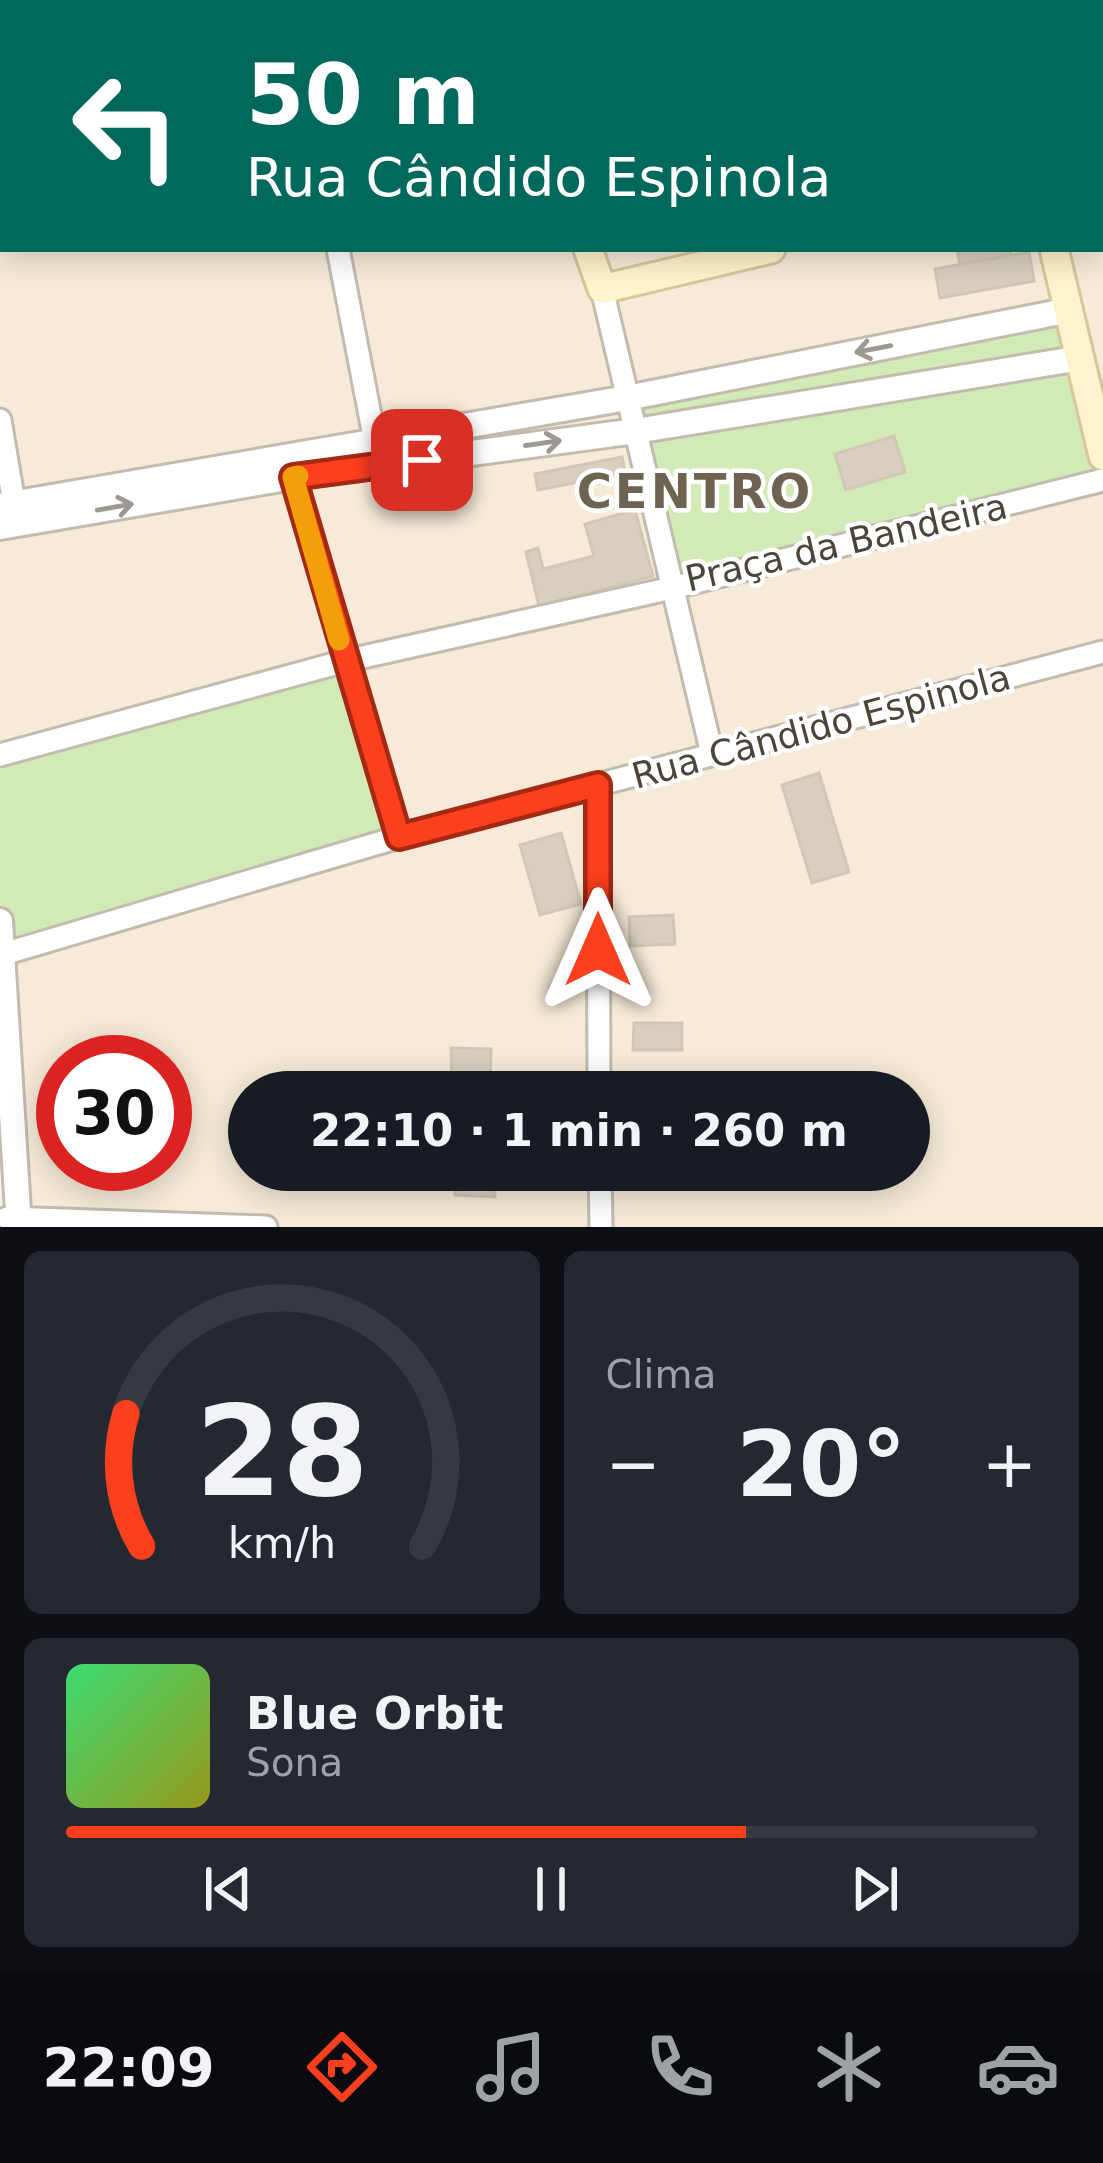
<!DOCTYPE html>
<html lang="pt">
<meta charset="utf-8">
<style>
body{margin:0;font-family:"DejaVu Sans",sans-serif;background:#242831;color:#f1f3f6;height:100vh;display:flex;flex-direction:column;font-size:45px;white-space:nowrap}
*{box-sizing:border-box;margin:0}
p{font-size:39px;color:#9ea1a6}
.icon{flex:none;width:66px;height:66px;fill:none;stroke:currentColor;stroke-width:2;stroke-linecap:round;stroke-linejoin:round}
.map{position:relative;height:1227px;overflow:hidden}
.sheet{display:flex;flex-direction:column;gap:24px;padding:24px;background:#0d0f14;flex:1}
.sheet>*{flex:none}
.top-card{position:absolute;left:0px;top:0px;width:1104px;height:252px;box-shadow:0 6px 30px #0003;background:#00695c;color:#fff;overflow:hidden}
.speed{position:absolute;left:36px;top:1035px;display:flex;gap:24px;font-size:60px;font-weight:700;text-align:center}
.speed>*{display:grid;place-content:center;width:156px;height:156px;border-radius:50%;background:#171b24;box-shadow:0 6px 30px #0003;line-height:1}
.speed .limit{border:18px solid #d22;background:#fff;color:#111}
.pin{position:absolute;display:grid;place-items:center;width:102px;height:102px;color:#fff;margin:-51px;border-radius:24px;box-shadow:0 6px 18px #0006}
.me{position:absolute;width:132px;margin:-66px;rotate:0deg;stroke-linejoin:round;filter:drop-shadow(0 0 9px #0008)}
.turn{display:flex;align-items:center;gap:42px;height:252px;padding:0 48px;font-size:54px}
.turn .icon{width:156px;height:156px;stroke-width:2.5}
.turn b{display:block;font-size:84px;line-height:102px}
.big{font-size:90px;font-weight:700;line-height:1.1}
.sheet .widget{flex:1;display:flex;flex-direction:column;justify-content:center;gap:18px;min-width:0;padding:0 42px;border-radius:18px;background:#242831}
.sheet .dial{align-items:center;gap:0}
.dial svg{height:312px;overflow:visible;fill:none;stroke:#363941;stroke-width:7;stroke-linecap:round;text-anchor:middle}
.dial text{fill:#f1f3f6;stroke:none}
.song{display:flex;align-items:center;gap:36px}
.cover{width:144px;height:144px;border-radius:18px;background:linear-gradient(135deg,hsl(140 70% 55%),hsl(60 70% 35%))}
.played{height:12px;border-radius:6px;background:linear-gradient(90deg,#fc3f1d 70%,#363941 70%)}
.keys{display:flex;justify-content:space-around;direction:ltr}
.heat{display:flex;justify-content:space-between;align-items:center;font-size:66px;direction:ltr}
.sheet .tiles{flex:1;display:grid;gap:24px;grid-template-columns:1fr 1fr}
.widget:last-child{grid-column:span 2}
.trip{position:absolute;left:228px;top:1071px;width:702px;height:120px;border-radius:60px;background:#171b24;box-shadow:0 6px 30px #0003;font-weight:700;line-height:120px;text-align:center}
.dock{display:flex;height:192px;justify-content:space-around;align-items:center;background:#090b0e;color:#9ea1a6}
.dock .icon{width:84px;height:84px}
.dock .current{color:#fc3f1d}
.dock b{font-size:54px;color:#f1f3f6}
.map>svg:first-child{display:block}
</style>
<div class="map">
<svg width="1103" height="1227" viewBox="0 0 1103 1227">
<rect width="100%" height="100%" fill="#f6f3ec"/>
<path fill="#f7ead8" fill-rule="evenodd" d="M754 0H1103V1227H19L0 921V185H3V249H1101V3H741ZM63 1062H165V1164H63ZM249 1092H909V1170H249Z"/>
<g fill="#d2eab5">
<polygon points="1070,310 1103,456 1103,480 672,588 627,398"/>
<polygon points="345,661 399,837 4,954 0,921 0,755"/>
</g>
<g fill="#d8cfc1" stroke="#d3c7b4" stroke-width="3">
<polygon points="957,249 1010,249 1011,256 960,264"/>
<polygon points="1029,252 1034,281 940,298 935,269"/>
<polygon points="894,436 905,472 846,490 835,454"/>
<polygon points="622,457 625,473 538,490 535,474"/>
<polygon points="635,510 653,576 539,606 526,552 538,548 543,569 594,556 585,524"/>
<polygon points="819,773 849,872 812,883 782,785"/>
<polygon points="561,833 581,904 540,915 520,845"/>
<polygon points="673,915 675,944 630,946 629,917"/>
<polygon points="634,1023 682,1023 682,1050 633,1050"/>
<polygon points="451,1048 491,1049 490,1092 452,1092"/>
<polygon points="454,1170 493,1170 495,1197 455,1195"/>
</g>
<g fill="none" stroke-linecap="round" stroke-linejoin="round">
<defs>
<polyline id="service" points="294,480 345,661"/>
<g id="minor">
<polyline points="0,157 3,156"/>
<polyline points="0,185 3,185"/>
<polyline points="338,249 375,441"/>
<polyline points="602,289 712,754"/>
<polyline points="0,420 14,503"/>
<polyline points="345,661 399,837"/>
<polyline points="0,755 345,661 672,588 1103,480"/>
<polyline points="598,785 599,1092"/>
<polyline points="0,955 399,837 1103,652"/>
<polyline points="600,1170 601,1227"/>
<polyline points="7,1218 266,1227"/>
</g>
<g id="tertiary">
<polyline points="0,506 627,398 1070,310"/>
<polyline points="0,527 293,477 636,431 1081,358"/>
<polyline points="0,921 19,1227"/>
</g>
<g id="secondary">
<polyline points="491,0 493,3"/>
<polyline points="987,0 988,3"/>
<polyline points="741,3 754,0"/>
<polyline points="1101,166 1103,166"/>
<polyline points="588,249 602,289 771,249"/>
<polyline points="1054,249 1103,456"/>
</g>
</defs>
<use href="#service" stroke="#c2bbae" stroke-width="16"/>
<use href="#minor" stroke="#c2bbae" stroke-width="27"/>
<use href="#tertiary" stroke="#c2bbae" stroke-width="30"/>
<use href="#secondary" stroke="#d6c79b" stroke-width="33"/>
<use href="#service" stroke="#fff" stroke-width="10"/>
<use href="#minor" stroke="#fff" stroke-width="21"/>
<use href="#tertiary" stroke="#fff" stroke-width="24"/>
<use href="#secondary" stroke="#fff3cd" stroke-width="27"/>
</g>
<defs><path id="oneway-shaft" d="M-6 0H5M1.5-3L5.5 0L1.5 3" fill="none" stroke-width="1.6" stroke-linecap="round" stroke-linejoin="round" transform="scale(3)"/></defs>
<g stroke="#9c9892">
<use href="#oneway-shaft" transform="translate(873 349) rotate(169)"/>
<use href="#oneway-shaft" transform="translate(543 443) rotate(-8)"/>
<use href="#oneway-shaft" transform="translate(115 507) rotate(-10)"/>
</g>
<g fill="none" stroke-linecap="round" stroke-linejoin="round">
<defs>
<polyline id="route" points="422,460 293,477 399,837 598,785 598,950"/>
</defs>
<use href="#route" stroke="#a42913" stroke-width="30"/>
<use href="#route" stroke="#fc3f1d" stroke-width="21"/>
<polyline stroke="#f59e0b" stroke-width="21" points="298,476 293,477 339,640"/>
</g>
<g text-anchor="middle" stroke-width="9" stroke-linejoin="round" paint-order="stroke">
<g font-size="36" fill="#4b4439" stroke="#fff">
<text transform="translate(846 542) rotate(-13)" y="13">Praça da Bandeira</text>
<text transform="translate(821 726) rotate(-15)" y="13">Rua Cândido Espinola</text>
</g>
<g font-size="48" font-weight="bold" letter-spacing="3" fill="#6e6250" stroke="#fff">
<text x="695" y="508">CENTRO</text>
</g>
</g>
</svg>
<div class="speed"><div class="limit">30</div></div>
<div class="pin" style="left:422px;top:460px;background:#d93025"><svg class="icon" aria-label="arrive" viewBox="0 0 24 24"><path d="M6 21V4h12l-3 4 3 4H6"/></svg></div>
<svg class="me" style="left:598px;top:950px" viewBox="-20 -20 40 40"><path d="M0-17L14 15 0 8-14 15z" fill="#fc3f1d" stroke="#fff" stroke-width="4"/></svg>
<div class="trip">22:10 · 1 min · 260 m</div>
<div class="top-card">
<div class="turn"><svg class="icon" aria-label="left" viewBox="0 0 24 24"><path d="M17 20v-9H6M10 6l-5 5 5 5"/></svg><div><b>50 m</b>Rua Cândido Espinola</div></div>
</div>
</div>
<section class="sheet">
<div class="tiles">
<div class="widget dial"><svg viewBox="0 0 100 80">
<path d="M14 69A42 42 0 1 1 86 69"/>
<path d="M14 69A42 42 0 0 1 10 35" stroke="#fc3f1d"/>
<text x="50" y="56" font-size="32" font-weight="700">28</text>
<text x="50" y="72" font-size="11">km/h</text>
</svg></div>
<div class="widget"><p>Clima</p>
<div class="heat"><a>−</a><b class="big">20°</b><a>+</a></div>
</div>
<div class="widget">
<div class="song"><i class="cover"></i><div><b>Blue Orbit</b><p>Sona</p></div></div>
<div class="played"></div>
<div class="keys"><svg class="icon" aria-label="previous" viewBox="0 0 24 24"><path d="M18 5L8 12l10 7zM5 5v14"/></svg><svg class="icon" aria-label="pause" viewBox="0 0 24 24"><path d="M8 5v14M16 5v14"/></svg><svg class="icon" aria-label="next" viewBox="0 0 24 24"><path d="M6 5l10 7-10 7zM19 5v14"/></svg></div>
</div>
</div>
</section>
<nav class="dock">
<b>22:09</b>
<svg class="icon current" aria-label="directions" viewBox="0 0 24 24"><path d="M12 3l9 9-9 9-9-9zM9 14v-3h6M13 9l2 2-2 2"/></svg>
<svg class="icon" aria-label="music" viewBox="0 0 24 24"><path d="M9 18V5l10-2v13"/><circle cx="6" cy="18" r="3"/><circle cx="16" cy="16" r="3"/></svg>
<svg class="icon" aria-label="phone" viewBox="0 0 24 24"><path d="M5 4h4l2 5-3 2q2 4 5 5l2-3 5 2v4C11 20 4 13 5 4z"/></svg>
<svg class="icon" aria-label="climate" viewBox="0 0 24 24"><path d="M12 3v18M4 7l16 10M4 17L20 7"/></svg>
<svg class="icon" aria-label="car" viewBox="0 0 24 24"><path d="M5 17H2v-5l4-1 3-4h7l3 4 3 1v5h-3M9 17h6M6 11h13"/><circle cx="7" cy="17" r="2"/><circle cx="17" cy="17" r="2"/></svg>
</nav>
